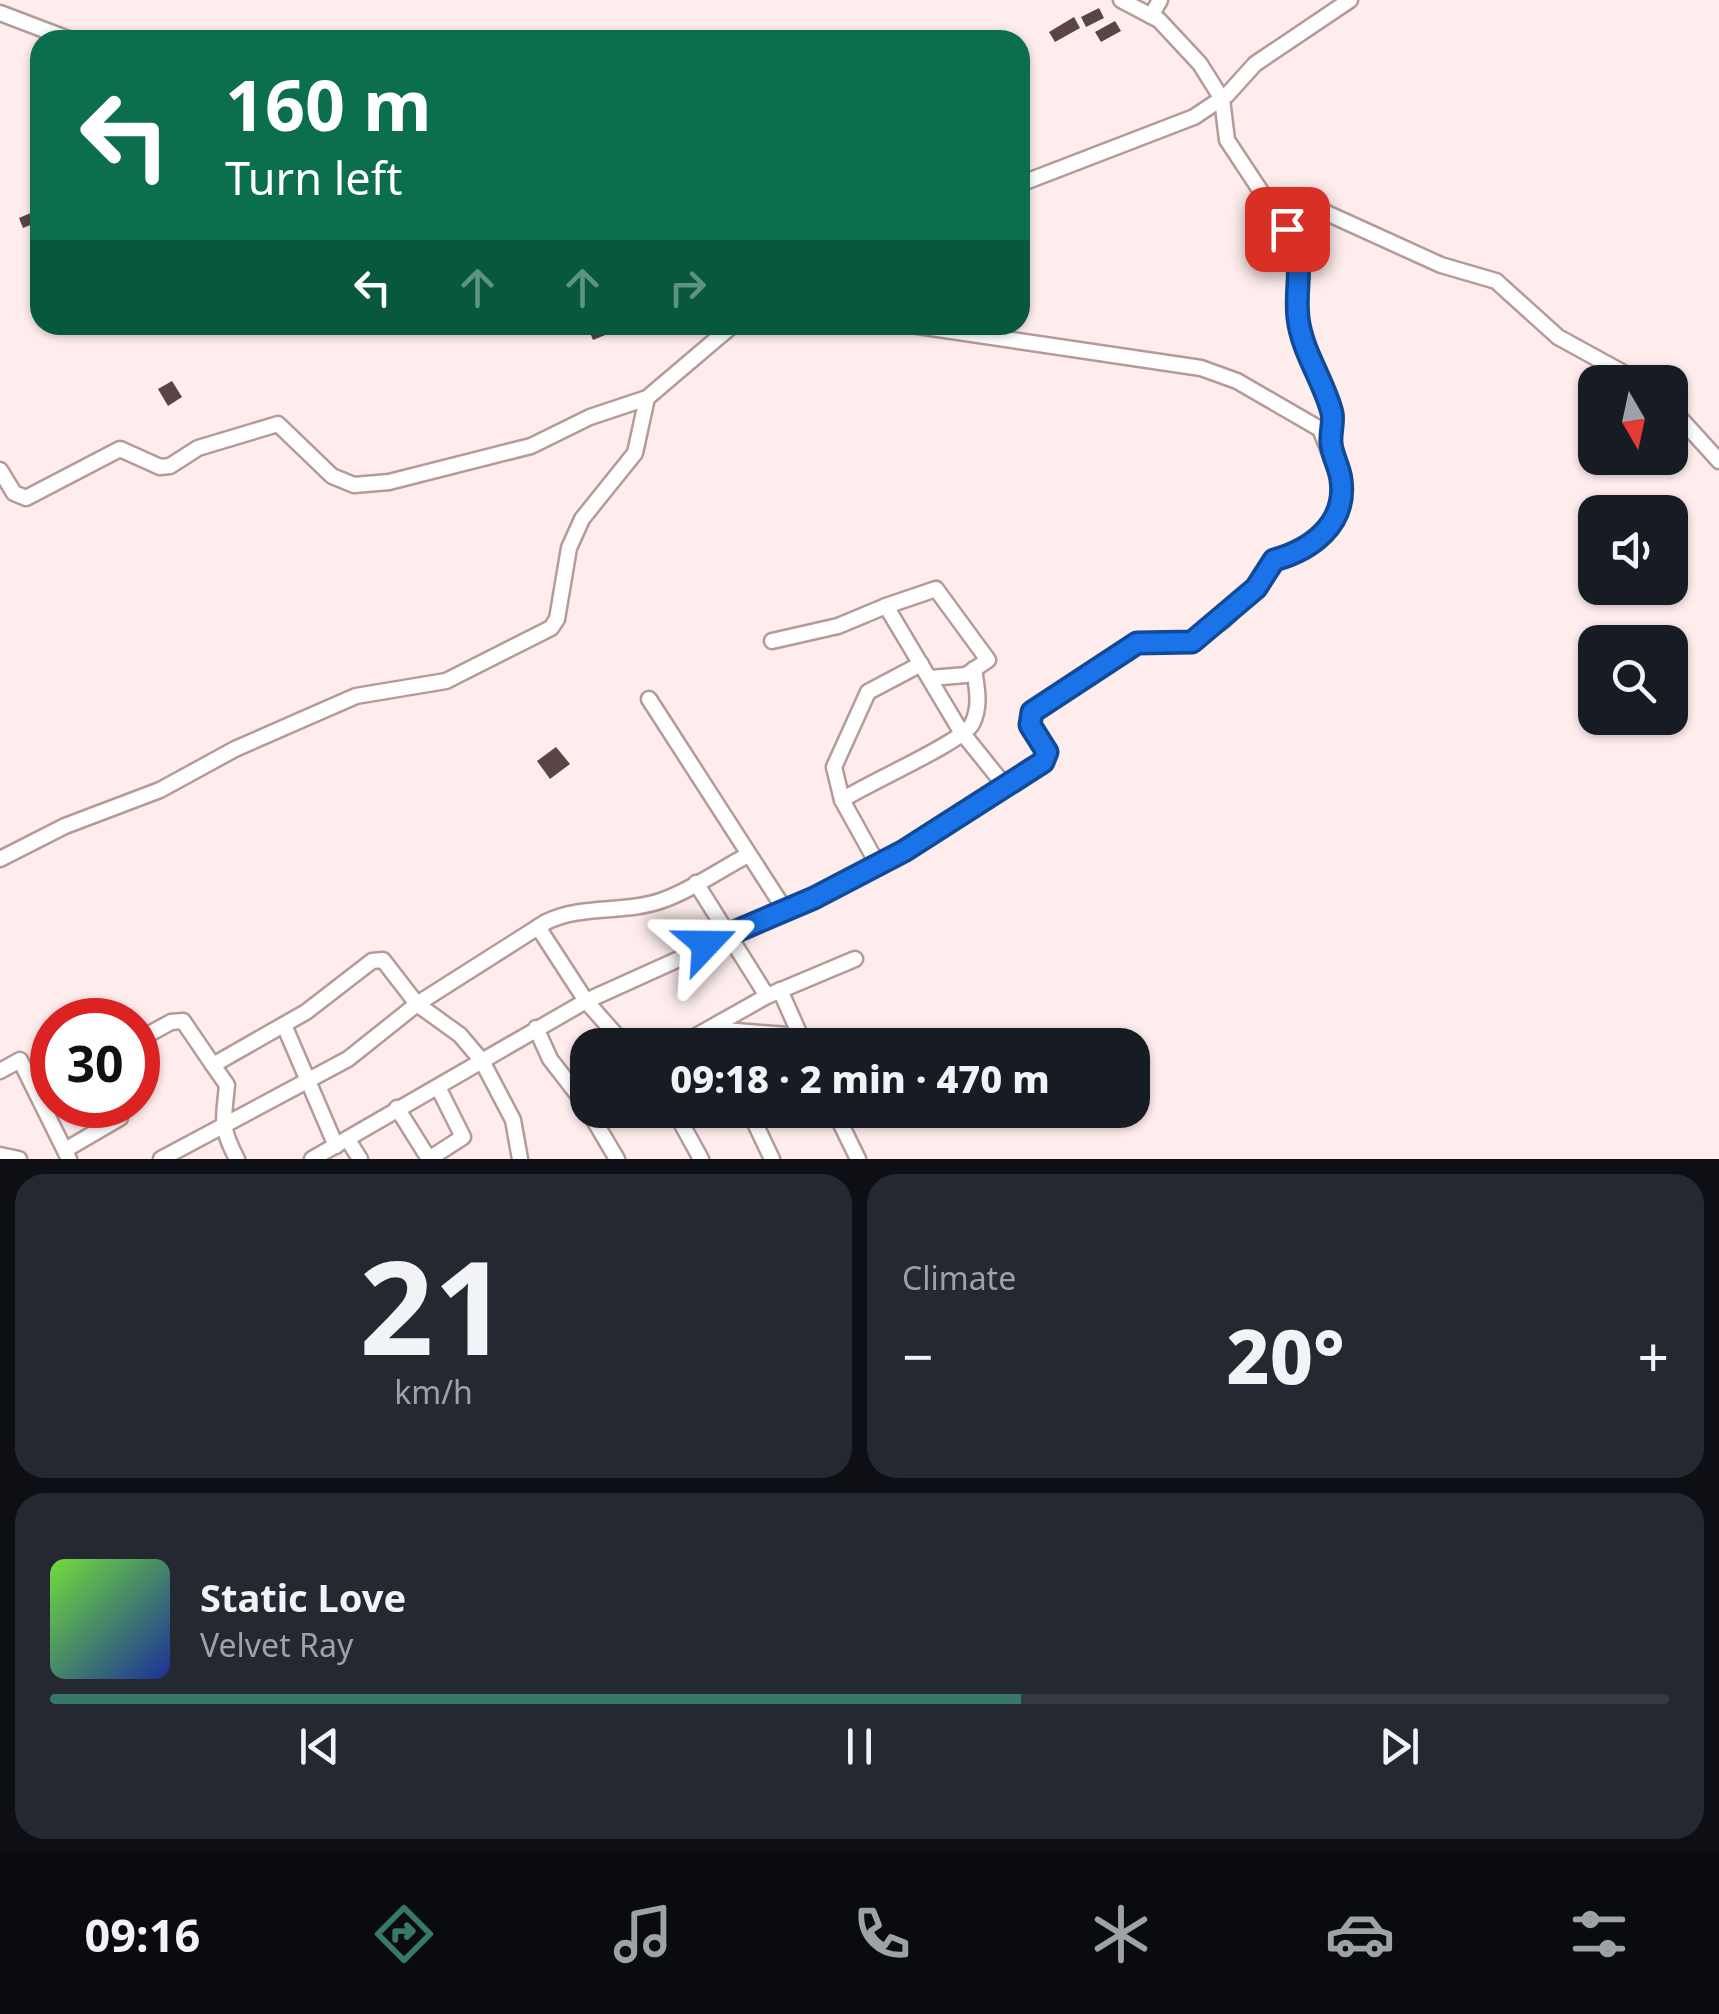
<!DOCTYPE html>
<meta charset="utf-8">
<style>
body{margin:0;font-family:"Noto Sans",sans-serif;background:#242831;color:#f1f3f6;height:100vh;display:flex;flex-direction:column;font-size:38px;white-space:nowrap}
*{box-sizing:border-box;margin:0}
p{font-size:32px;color:#9ea1a6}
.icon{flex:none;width:55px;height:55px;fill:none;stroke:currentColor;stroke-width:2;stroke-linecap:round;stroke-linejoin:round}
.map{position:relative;height:1159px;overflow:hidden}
.drawer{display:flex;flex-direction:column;gap:15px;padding:15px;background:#0d0f14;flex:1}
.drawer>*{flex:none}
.guide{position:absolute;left:30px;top:30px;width:1000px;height:305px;border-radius:30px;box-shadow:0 2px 8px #0004;background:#0b6e4f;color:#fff;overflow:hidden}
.needle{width:65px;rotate:171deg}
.controls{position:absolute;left:1578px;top:365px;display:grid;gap:20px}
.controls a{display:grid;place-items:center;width:110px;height:110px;border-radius:20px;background:#171b24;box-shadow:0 2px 8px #0004;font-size:50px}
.speed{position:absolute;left:30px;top:998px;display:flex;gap:20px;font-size:50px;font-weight:700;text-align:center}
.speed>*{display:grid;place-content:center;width:130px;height:130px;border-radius:50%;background:#171b24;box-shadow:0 2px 8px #0004;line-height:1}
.speed .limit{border:15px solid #d22;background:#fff;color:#111}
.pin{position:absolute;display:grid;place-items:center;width:85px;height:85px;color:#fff;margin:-42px;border-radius:20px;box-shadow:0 5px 15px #0006}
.me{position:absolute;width:110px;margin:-55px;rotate:67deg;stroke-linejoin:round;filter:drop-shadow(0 0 8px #0008)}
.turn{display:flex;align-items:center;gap:35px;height:210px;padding:0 30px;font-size:45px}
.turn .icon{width:130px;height:130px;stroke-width:2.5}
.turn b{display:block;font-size:70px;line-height:85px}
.lanes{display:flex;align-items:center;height:95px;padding:0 30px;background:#0003;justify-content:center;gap:50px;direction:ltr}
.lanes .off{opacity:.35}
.big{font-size:75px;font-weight:800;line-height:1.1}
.drawer .tile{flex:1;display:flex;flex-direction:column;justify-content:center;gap:15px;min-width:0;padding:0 35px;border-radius:30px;background:#242831}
.drawer .dial{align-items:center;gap:0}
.dial b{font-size:130px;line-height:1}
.song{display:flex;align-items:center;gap:30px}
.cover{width:120px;height:120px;border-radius:15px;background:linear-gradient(135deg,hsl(100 70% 55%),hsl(230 70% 35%))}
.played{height:10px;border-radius:5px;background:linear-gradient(90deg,#387866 60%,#363941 60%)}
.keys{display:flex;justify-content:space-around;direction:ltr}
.heat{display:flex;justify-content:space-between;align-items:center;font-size:55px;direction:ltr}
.drawer .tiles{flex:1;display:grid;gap:15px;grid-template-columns:1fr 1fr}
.tile:last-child{grid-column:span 2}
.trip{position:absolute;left:570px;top:1028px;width:580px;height:100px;border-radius:30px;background:#171b24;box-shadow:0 2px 8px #0004;font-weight:800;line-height:100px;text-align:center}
.tab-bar{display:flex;height:160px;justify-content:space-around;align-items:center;background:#090b0e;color:#9ea1a6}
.tab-bar .icon{width:70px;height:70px}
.tab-bar .on{color:#387866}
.tab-bar b{font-size:45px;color:#f1f3f6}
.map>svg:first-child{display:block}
</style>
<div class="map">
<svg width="1719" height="1159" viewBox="0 0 1719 1159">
<rect width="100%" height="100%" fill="#feedec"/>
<g fill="#5b4544">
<polygon points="1099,8 1104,18 1086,27 1081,17"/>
<polygon points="1074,17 1080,28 1055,42 1049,32"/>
<polygon points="1115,21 1121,31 1101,42 1095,32"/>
<polygon points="40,209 40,221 23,228 19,218"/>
<polygon points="587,325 630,325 593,340"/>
<polygon points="172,381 182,397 168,406 158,389"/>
<polygon points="556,747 570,764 550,779 537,761"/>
</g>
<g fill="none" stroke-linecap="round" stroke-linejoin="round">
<defs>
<g id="street">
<polyline points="1121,0 1159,20 1200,64 1222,99 1227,140 1299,249 1298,319 1316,378 1332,414 1330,445"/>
<polyline points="0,13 71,40"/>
<polyline points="1151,16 1160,0"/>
<polyline points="1020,184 1194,117 1227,95 1255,64 1350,0"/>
<polyline points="1275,209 1298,200 1441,265 1496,281 1558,337 1640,382"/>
<polyline points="1670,407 1719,461"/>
<polyline points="0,470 14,493 26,498 120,449 160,467 170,466 198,448 278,424 332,476 354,485 389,482 531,446 590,417 647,398"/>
<polyline points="772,641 838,626 886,606"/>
<polyline points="930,678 966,675 988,660 936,589 886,606 960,730 1005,786"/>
<polyline points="649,699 785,910"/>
<polyline points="842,800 834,767 868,692 921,664"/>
<polyline points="0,859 65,826 160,790 235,749 356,696 446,681 551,628 557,619 569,548 582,519 635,453 647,398 733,325"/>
<path d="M878 865 842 800C866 784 964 741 972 724 981 706 977 689 974 669"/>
<polyline points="696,883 767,996"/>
<polyline points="538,927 586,1001 625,1045"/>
<polyline points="780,990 804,1044"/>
<polyline points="284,1025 336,1146"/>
<polyline points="536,1028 550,1059 581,1099"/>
<polyline points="712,1029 787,1035 803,1045"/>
<polyline points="138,1040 171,1022 183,1021 213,1065"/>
<polyline points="680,1045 767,996 855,959"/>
<polyline points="0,1071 20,1060 69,1159"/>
<polyline points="397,1108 429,1159"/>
<polyline points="588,1110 617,1159"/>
<polyline points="674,1110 701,1159"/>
<polyline points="742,1110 753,1119 772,1159"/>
<polyline points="834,1110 858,1159"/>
<polyline points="348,1140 360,1159"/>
<polyline points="65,1150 120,1118"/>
<polyline points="0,1155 19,1159"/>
<path d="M161 1159 348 1059 417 1004 546 922C582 904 625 914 663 900 692 890 721 869 748 855"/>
<path d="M237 1159C219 1125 224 1120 227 1085L213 1065 306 1012 372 961 383 960 417 1004 460 1035 482 1061 513 1120 520 1159"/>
<polyline points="312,1159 586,1001 814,898 905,851 1043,762 1047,752 1030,725 1032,712 1137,643 1192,642 1223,621 1256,588 1274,560 1323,536 1337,517 1341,481 1320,429 1237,381 1201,368 911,325"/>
<polyline points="429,1159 463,1137 438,1087"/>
</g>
</defs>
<use href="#street" stroke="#b49b98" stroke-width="19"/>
<use href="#street" stroke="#fff" stroke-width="14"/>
</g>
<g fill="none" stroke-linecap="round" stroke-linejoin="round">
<defs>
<path id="route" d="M706 944 814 898 904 851 1043 762 1047 752 1030 725 1032 712 1137 643 1192 642 1256 588 1274 560C1311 550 1347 524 1341 480 1340 468 1332 456 1331 443 1330 433 1334 422 1332 413 1324 381 1302 352 1298 318 1294 283 1307 262 1287 229"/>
</defs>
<use href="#route" stroke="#114b97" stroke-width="25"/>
<use href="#route" stroke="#1a73e8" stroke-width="18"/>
</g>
</svg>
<div class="controls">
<a><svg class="needle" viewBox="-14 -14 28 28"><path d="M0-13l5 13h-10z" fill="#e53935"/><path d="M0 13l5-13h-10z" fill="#9ea1a6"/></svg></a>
<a><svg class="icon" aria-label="sound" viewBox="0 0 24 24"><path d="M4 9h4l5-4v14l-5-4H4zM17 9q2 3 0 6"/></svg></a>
<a><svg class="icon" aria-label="search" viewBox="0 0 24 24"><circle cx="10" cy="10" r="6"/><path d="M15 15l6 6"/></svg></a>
</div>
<div class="speed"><div class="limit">30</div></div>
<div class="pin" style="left:1287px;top:229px;background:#d93025"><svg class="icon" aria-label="arrive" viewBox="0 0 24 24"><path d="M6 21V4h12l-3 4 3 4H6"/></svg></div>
<svg class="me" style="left:706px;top:944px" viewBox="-20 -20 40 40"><path d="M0-17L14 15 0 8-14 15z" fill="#1a73e8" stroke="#fff" stroke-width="4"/></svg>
<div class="trip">09:18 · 2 min · 470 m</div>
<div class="guide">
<div class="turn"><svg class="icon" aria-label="left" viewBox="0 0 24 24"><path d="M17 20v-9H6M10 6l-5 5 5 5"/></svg><div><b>160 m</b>Turn left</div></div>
<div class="lanes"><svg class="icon" aria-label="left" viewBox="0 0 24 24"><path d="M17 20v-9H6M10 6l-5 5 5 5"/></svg><svg class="icon off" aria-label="ahead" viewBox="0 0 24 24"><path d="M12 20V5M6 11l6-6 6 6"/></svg><svg class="icon off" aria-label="ahead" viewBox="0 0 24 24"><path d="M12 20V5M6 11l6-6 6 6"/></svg><svg class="icon off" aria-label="right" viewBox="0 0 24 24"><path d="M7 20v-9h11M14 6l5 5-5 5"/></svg></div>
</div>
</div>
<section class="drawer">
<div class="tiles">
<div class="tile dial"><b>21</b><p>km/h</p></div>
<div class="tile"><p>Climate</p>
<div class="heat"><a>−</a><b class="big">20°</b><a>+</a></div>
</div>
<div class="tile">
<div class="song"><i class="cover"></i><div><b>Static Love</b><p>Velvet Ray</p></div></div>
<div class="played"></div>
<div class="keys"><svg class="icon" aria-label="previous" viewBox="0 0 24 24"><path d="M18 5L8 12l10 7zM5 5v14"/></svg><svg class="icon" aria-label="pause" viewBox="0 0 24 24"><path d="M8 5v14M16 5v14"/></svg><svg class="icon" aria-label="next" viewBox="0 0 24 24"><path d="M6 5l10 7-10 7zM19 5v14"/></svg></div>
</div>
</div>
</section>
<nav class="tab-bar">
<b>09:16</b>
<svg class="icon on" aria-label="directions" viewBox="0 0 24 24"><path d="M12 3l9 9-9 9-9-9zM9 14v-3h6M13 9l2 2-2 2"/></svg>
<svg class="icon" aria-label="music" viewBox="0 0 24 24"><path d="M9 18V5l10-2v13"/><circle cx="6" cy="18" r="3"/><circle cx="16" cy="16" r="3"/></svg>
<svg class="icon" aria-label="phone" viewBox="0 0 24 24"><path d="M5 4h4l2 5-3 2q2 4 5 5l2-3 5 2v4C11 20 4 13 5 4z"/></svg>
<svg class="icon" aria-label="climate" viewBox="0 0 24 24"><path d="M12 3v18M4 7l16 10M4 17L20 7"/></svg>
<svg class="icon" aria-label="car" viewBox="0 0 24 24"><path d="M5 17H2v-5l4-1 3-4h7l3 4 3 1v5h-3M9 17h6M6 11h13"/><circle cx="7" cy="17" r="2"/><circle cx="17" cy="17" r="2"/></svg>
<svg class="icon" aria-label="filters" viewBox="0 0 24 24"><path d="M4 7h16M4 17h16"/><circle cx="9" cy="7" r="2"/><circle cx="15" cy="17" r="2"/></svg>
</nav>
